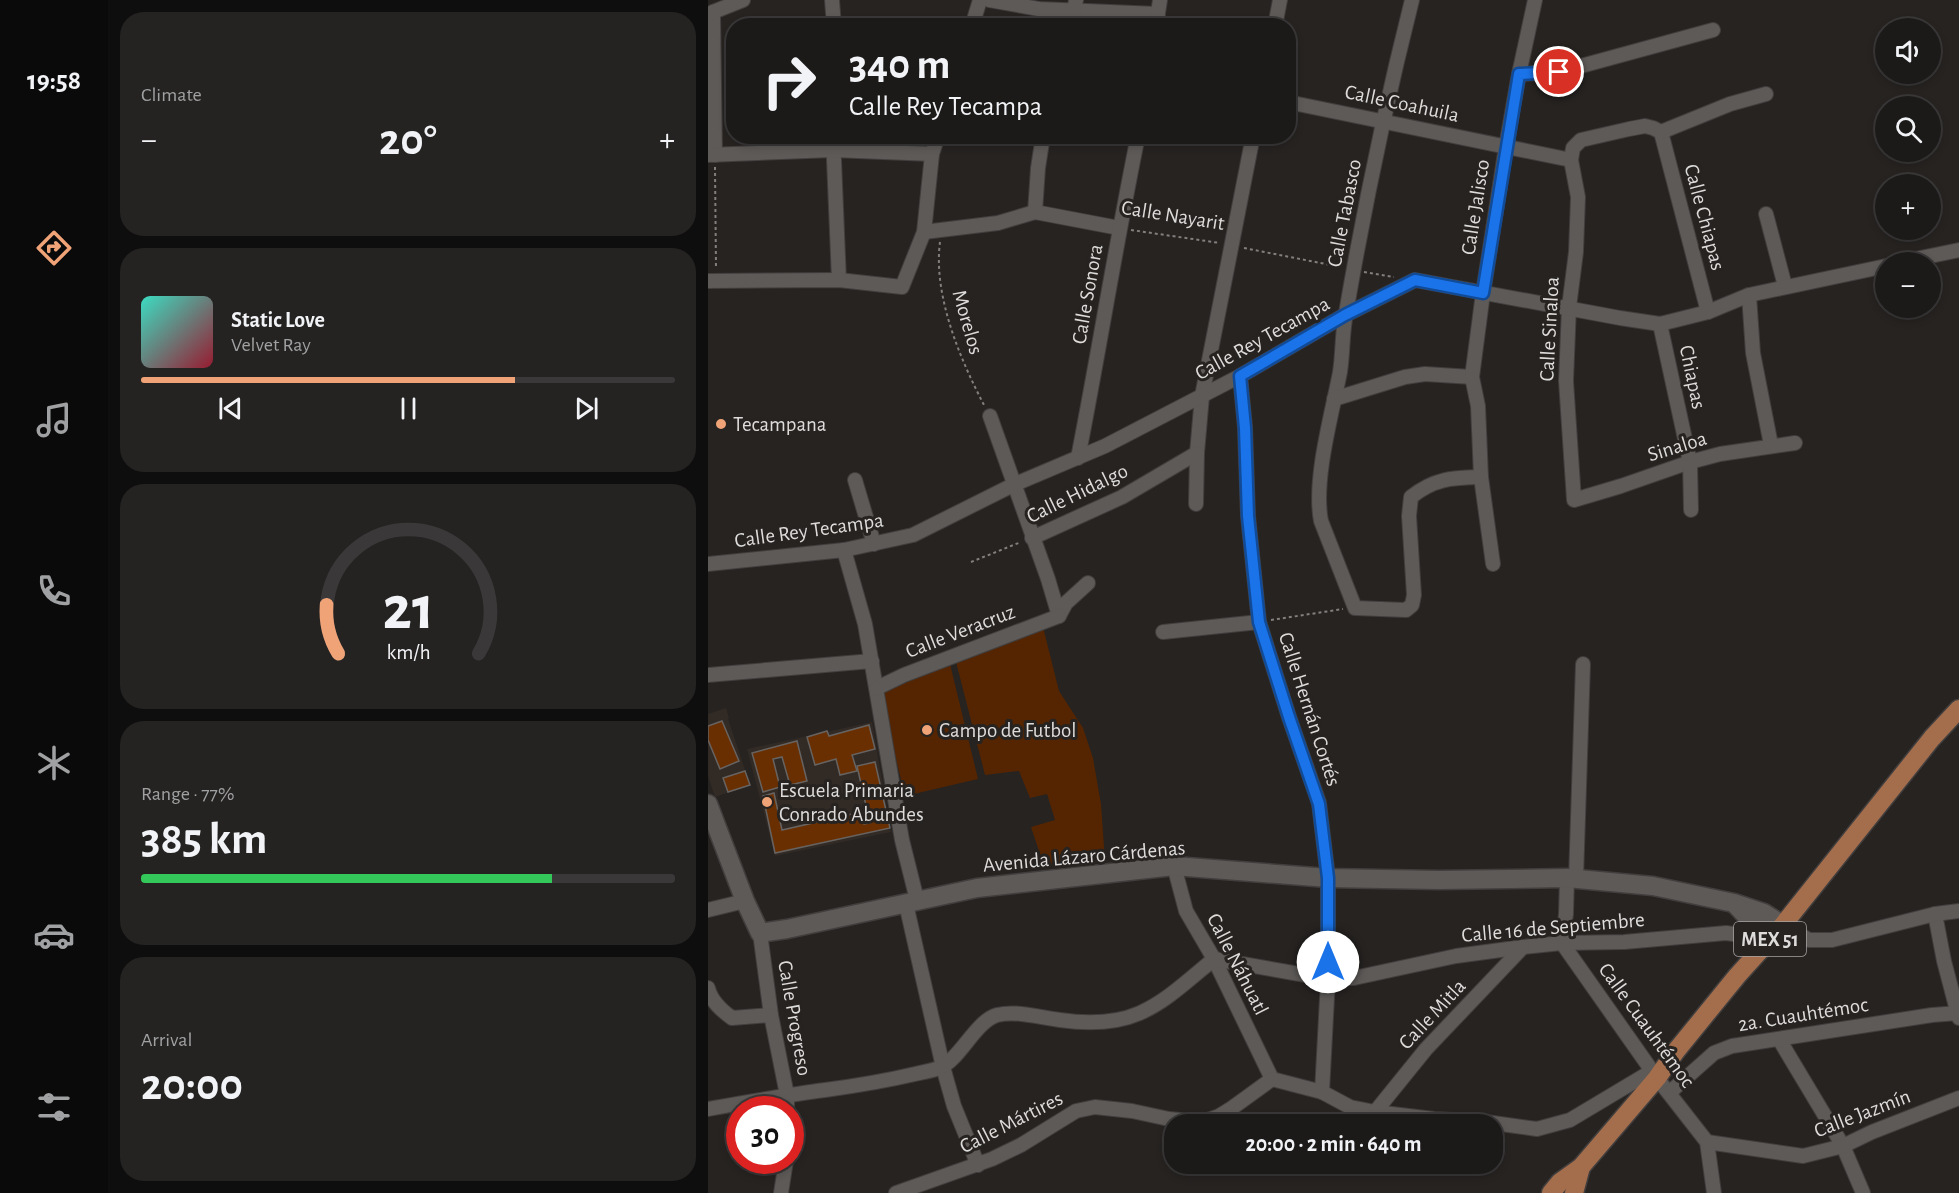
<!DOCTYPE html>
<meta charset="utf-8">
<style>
body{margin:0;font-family:"Alegreya Sans",sans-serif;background:#252322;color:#f1f3f6;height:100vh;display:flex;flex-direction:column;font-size:22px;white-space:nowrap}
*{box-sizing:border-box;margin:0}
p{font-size:20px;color:#a0a1a2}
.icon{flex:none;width:33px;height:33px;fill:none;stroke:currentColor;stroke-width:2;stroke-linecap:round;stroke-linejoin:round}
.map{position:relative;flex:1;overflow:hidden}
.details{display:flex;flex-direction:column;gap:12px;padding:12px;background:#0f0e0e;width:600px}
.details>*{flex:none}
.guide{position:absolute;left:18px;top:18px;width:570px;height:126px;border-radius:24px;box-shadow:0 3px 9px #0003,0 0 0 2px #3a3838;background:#1c1a19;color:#f1f3f6;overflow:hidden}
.fabs{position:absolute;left:1167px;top:18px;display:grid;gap:12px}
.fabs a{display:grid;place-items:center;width:66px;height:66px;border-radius:50%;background:#1c1a19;box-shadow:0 3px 9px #0003,0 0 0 2px #3a3838;font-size:30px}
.speed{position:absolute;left:18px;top:1096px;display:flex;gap:12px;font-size:30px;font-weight:700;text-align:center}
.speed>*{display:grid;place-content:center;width:78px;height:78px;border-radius:50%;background:#1c1a19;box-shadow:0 3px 9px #0003,0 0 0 2px #3a3838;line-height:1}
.speed .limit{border:9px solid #d22;background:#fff;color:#111}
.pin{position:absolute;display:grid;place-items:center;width:51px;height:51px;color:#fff;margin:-26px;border:3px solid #fff;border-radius:50%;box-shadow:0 2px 6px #0007}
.me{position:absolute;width:66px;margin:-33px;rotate:0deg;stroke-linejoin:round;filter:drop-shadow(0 0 4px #0008)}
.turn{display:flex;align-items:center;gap:21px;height:126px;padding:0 24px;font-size:27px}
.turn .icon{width:78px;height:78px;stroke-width:2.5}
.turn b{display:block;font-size:42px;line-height:51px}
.big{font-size:45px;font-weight:700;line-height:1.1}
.details .card{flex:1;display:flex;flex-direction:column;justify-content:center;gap:9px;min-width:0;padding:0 21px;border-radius:24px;background:#252322}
.details .dial{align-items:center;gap:0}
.dial svg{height:156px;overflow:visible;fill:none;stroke:#3a3838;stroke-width:7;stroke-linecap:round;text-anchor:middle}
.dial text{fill:#f1f3f6;stroke:none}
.song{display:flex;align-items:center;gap:18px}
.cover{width:72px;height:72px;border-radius:9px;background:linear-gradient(135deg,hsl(170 70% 55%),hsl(350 70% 35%))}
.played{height:6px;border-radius:3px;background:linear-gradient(90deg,#efa377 70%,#3a3838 70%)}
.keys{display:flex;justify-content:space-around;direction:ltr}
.heat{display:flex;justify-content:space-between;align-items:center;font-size:33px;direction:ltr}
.charge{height:9px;border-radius:4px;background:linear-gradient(90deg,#34c759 77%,#3a3838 0)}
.trip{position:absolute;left:456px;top:1114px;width:339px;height:60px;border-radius:24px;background:#1c1a19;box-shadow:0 3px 9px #0003,0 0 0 2px #3a3838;font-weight:700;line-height:60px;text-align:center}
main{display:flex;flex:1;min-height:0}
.tab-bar{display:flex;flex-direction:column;width:108px;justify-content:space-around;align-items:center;background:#0b0a0a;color:#a0a1a2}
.tab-bar .icon{width:42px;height:42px}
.tab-bar .selected{color:#efa377}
.tab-bar b{font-size:27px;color:#f1f3f6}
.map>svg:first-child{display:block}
</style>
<main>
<nav class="tab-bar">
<b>19:58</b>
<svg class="icon selected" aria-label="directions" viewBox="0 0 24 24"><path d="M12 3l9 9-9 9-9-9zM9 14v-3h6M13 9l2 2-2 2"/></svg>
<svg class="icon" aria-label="music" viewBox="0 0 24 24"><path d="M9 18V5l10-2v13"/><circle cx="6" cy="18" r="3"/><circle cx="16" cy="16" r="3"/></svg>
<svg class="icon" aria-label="phone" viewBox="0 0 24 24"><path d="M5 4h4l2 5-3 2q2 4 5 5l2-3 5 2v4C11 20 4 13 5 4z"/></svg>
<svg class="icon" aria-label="climate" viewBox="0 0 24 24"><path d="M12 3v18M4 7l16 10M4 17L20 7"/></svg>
<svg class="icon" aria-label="car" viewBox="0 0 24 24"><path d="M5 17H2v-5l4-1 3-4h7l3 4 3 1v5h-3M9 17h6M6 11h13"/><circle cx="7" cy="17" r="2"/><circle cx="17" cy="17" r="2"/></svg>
<svg class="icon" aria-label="filters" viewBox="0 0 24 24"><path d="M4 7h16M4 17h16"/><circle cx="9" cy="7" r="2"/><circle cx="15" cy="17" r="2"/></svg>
</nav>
<section class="details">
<div class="card"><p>Climate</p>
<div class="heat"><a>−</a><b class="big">20°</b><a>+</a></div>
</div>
<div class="card">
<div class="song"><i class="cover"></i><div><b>Static Love</b><p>Velvet Ray</p></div></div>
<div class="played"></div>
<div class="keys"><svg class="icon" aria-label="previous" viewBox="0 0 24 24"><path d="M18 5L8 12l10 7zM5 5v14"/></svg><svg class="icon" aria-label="pause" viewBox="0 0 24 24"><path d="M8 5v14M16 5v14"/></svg><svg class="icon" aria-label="next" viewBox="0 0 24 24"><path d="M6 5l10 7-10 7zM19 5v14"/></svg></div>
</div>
<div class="card dial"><svg viewBox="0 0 100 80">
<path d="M14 69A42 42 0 1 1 86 69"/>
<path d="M14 69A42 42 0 0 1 8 44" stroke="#efa377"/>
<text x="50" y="56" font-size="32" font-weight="700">21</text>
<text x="50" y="72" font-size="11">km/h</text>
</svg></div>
<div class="card"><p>Range · 77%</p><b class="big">385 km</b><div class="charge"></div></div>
<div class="card"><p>Arrival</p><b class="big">20:00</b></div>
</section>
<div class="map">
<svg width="1251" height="1193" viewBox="0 0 1251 1193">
<rect width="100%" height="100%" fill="#262321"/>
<g fill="#322a25">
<polygon points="18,708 21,718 20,719 42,785 7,797 0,776 0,714"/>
<polygon points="164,722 183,832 67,856 39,749"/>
</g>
<g fill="#552502">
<polygon points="335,627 351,691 375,728 385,758 393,804 397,861 336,866 323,827 347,820 339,794 322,798 311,771 277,775 247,658"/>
<polygon points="242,664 270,779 197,796 169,681"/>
</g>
<g fill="#6a2f00" stroke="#676361" stroke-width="1.5">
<polygon points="14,721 31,761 12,769 0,740 0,726"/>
<polygon points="161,725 167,749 144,755 149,771 132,775 128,759 107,765 99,737 119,731 121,736"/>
<polygon points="89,741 99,781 82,785 74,757 65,759 72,787 55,792 44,753"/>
<polygon points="167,762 182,828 67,853 55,796 66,793 74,830 153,812 156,824 162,823 149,766"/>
<polygon points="37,771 42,785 20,792 15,778"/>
</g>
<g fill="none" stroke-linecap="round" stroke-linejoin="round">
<defs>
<g id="street">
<polyline points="124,0 126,26"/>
<polyline points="281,0 331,9 450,14"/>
<path d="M704 0C678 103 656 208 638 313 634 333 635 353 632 372 624 414 605 480 613 521L647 608 698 610 704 605 706 595 701 516 703 497C727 478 744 478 773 477"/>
<polyline points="5,12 7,155"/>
<polyline points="0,16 5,12 35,0"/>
<polyline points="264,26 272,0"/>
<polyline points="363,26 368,0"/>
<polyline points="448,26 452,0"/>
<polyline points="567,26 572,0"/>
<polyline points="811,74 851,72 1005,30"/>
<polyline points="580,102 863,160"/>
<polyline points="953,132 945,128 937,126 921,129 873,140 865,148 863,160 870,197 868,252 861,307 858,381 866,500 913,486 982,462 1012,454 1087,443"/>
<polyline points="953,132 1000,312"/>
<polyline points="953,132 1022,104 1058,94"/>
<polyline points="125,136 131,280"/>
<polyline points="0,155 125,150 224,154"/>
<polyline points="327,212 330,168 335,136"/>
<polyline points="1058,214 1077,286"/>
<polyline points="216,232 290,223 327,212 411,228"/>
<polyline points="1193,262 1251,250"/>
<polyline points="0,281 131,280 194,287 216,232 224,154 230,136"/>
<polyline points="1041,295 1045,353 1063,445"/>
<polyline points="952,324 982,462 983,510"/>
<polyline points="532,376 537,427 540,516 551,622 581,717 611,803 620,878 620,979 614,1092"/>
<polyline points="626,399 697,377 717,374 764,377"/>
<polyline points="282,416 340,579 351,616"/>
<path d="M370 458C391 351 408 243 430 136"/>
<polyline points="147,480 166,544"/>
<polyline points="488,504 489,453 494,396 545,136"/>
<polyline points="324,538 414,497 489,453"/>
<polyline points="136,550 157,624 194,840 209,900"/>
<polyline points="0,564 136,550 205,535 305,485 397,446 532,376 637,315 707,280 912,318 952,324 1000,312 1041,295 1178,266"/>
<polyline points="785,564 773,477 770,406 764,377 775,293 798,147 811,74 827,0"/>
<polyline points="351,616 358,603 380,583"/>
<polyline points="455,632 551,622"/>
<polyline points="0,675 164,661"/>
<polyline points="169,688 196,675 351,616"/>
<polyline points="466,866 478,911 506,959 564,1079"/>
<polyline points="859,878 858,914 854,943 949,1078 999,1142 1006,1193"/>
<polyline points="868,879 875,664"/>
<polyline points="198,904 235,1067 246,1106 270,1165"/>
<polyline points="0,910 37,901"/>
<polyline points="1227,914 1236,961 1251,1018"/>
<polyline points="1075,925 1101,940 1124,940 1227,914 1251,911"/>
<polyline points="52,933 63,1015 79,1095 79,1110"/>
<path d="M0 988C3 1001 13 1010 24 1018L63 1015"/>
<polyline points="1071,1039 1135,1146 1155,1193"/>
<polyline points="564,1079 614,1092 642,1107 667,1112 726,1119 778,1122 829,1129 862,1120 944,1071"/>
<polyline points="961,1093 1006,1053 1024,1046 1224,1015 1251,1013"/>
<path d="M0 1109C39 1102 78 1095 117 1090 147 1086 177 1081 207 1074 215 1072 225 1071 233 1067 251 1060 268 1021 289 1015 309 1010 333 1018 352 1020 428 1031 452 1004 506 959L620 979 646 978 748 956 815 947 854 943 916 942 1018 933 1033 935 1056 945"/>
<polyline points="667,1112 718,1049 815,947"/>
<polyline points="999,1142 1095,1156 1135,1146 1164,1132 1251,1098"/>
<polyline points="73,1193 78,1161"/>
<polyline points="188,1193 284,1159 313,1145 368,1111 387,1107 424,1111 461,1119 494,1122 511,1116 524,1108 564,1079"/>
</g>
<g id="secondary">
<polyline points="0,804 37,901 52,933 79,929 269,888 466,866 620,878 731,880 859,878 945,886 1026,903 1056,913 1075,925"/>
<polyline points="1027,904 1061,940"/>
</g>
<g id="primary">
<polyline points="843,1193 852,1182 873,1167 949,1078 968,1051 1029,976 1075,925 1224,738 1251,709"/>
<polyline points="866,1193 873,1167"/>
</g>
</defs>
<use href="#street" stroke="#413e3d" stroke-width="16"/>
<use href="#secondary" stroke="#413e3d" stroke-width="21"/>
<use href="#primary" stroke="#413e3d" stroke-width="21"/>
<g stroke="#827f7e" stroke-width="2" stroke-dasharray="3 3" stroke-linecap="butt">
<polyline points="7,167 8,269"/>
<polyline points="423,230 512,243"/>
<path d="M232 242C225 295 252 359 276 405"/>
<polyline points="536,248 633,267"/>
<polyline points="656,272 686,277"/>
<polyline points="263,562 313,542"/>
<polyline points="563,620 635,609"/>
</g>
<use href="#street" stroke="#5d5a58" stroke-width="14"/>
<use href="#secondary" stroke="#5d5a58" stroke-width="18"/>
<use href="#primary" stroke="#a46e4d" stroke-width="18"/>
</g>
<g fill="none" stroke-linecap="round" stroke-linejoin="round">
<defs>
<polyline id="route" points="620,962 620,878 611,804 581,717 551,622 540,516 537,428 532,376 637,315 707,280 775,293 811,74 851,72"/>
</defs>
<use href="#route" stroke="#114b97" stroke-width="15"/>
<use href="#route" stroke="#1a73e8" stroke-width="10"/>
</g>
<g fill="#efa377" stroke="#262321" stroke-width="2">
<circle cx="13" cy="424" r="6"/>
<circle cx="219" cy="730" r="6"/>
<circle cx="59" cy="802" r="6"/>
</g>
<g text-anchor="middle" stroke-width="6" stroke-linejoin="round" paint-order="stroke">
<rect fill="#262321" stroke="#a7a4a3" stroke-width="1.5" x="1026" y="922" width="72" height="34" rx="4.5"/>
<g font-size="20" font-weight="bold" fill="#dedcdb">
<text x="1062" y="946">MEX 51</text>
</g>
<g font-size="21" fill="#dedcdb" stroke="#262321">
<text transform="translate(694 103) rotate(12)" y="7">Calle Coahuila</text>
<text transform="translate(767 207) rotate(-81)" y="7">Calle Jalisco</text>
<text transform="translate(636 213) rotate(-79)" y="7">Calle Tabasco</text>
<text transform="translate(465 215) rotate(9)" y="7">Calle Nayarit</text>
<text transform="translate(997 217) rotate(75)" y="7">Calle Chiapas</text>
<text transform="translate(379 294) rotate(-80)" y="7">Calle Sonora</text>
<text transform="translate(260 322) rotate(74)" y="7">Morelos</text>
<text transform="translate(841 329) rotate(-87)" y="7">Calle Sinaloa</text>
<text transform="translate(554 338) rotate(-29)" y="7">Calle Rey Tecampa</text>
<text transform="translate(985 377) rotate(78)" y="7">Chiapas</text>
<text transform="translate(969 446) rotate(-17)" y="7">Sinaloa</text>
<text transform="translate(369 493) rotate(-26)" y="7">Calle Hidalgo</text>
<text transform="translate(101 530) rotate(-8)" y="7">Calle Rey Tecampa</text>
<text transform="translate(252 631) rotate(-21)" y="7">Calle Veracruz</text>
<text transform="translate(602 709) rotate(72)" y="7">Calle Hernán Cortés</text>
<text transform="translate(376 856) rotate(-5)" y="7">Avenida Lázaro Cárdenas</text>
<text transform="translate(845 927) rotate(-5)" y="7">Calle 16 de Septiembre</text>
<text transform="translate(530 964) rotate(63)" y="7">Calle Náhuatl</text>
<text transform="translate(724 1014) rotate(-47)" y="7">Calle Mitla</text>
<text transform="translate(1095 1014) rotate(-9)" y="7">2a. Cuauhtémoc</text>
<text transform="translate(87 1018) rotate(80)" y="7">Calle Progreso</text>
<text transform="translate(939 1025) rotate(54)" y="7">Calle Cuauhtémoc</text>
<text transform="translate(1154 1113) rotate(-21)" y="7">Calle Jazmín</text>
<text transform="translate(303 1122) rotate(-27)" y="7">Calle Mártires</text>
</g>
<g font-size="21" fill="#dedcdb" stroke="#262321" text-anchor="start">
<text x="25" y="431">Tecampana</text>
<text x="231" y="737">Campo de Futbol</text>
<text x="71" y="797">Escuela Primaria<tspan x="71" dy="24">Conrado Abundes</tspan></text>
</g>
</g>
</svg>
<div class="fabs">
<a><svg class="icon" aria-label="sound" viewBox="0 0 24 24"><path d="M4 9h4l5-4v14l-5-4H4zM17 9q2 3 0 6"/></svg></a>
<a><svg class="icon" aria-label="search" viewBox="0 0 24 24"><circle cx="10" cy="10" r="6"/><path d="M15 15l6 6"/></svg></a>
<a>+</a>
<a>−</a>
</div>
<div class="speed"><div class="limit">30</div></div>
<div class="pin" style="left:851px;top:72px;background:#d93025"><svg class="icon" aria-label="arrive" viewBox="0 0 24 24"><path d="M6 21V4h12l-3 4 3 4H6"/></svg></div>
<svg class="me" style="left:620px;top:962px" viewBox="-20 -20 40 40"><circle r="19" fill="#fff"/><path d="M0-13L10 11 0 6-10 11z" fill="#1a73e8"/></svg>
<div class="trip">20:00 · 2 min · 640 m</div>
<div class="guide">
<div class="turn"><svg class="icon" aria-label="right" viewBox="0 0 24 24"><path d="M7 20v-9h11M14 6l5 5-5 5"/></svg><div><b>340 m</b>Calle Rey Tecampa</div></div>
</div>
</div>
</main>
